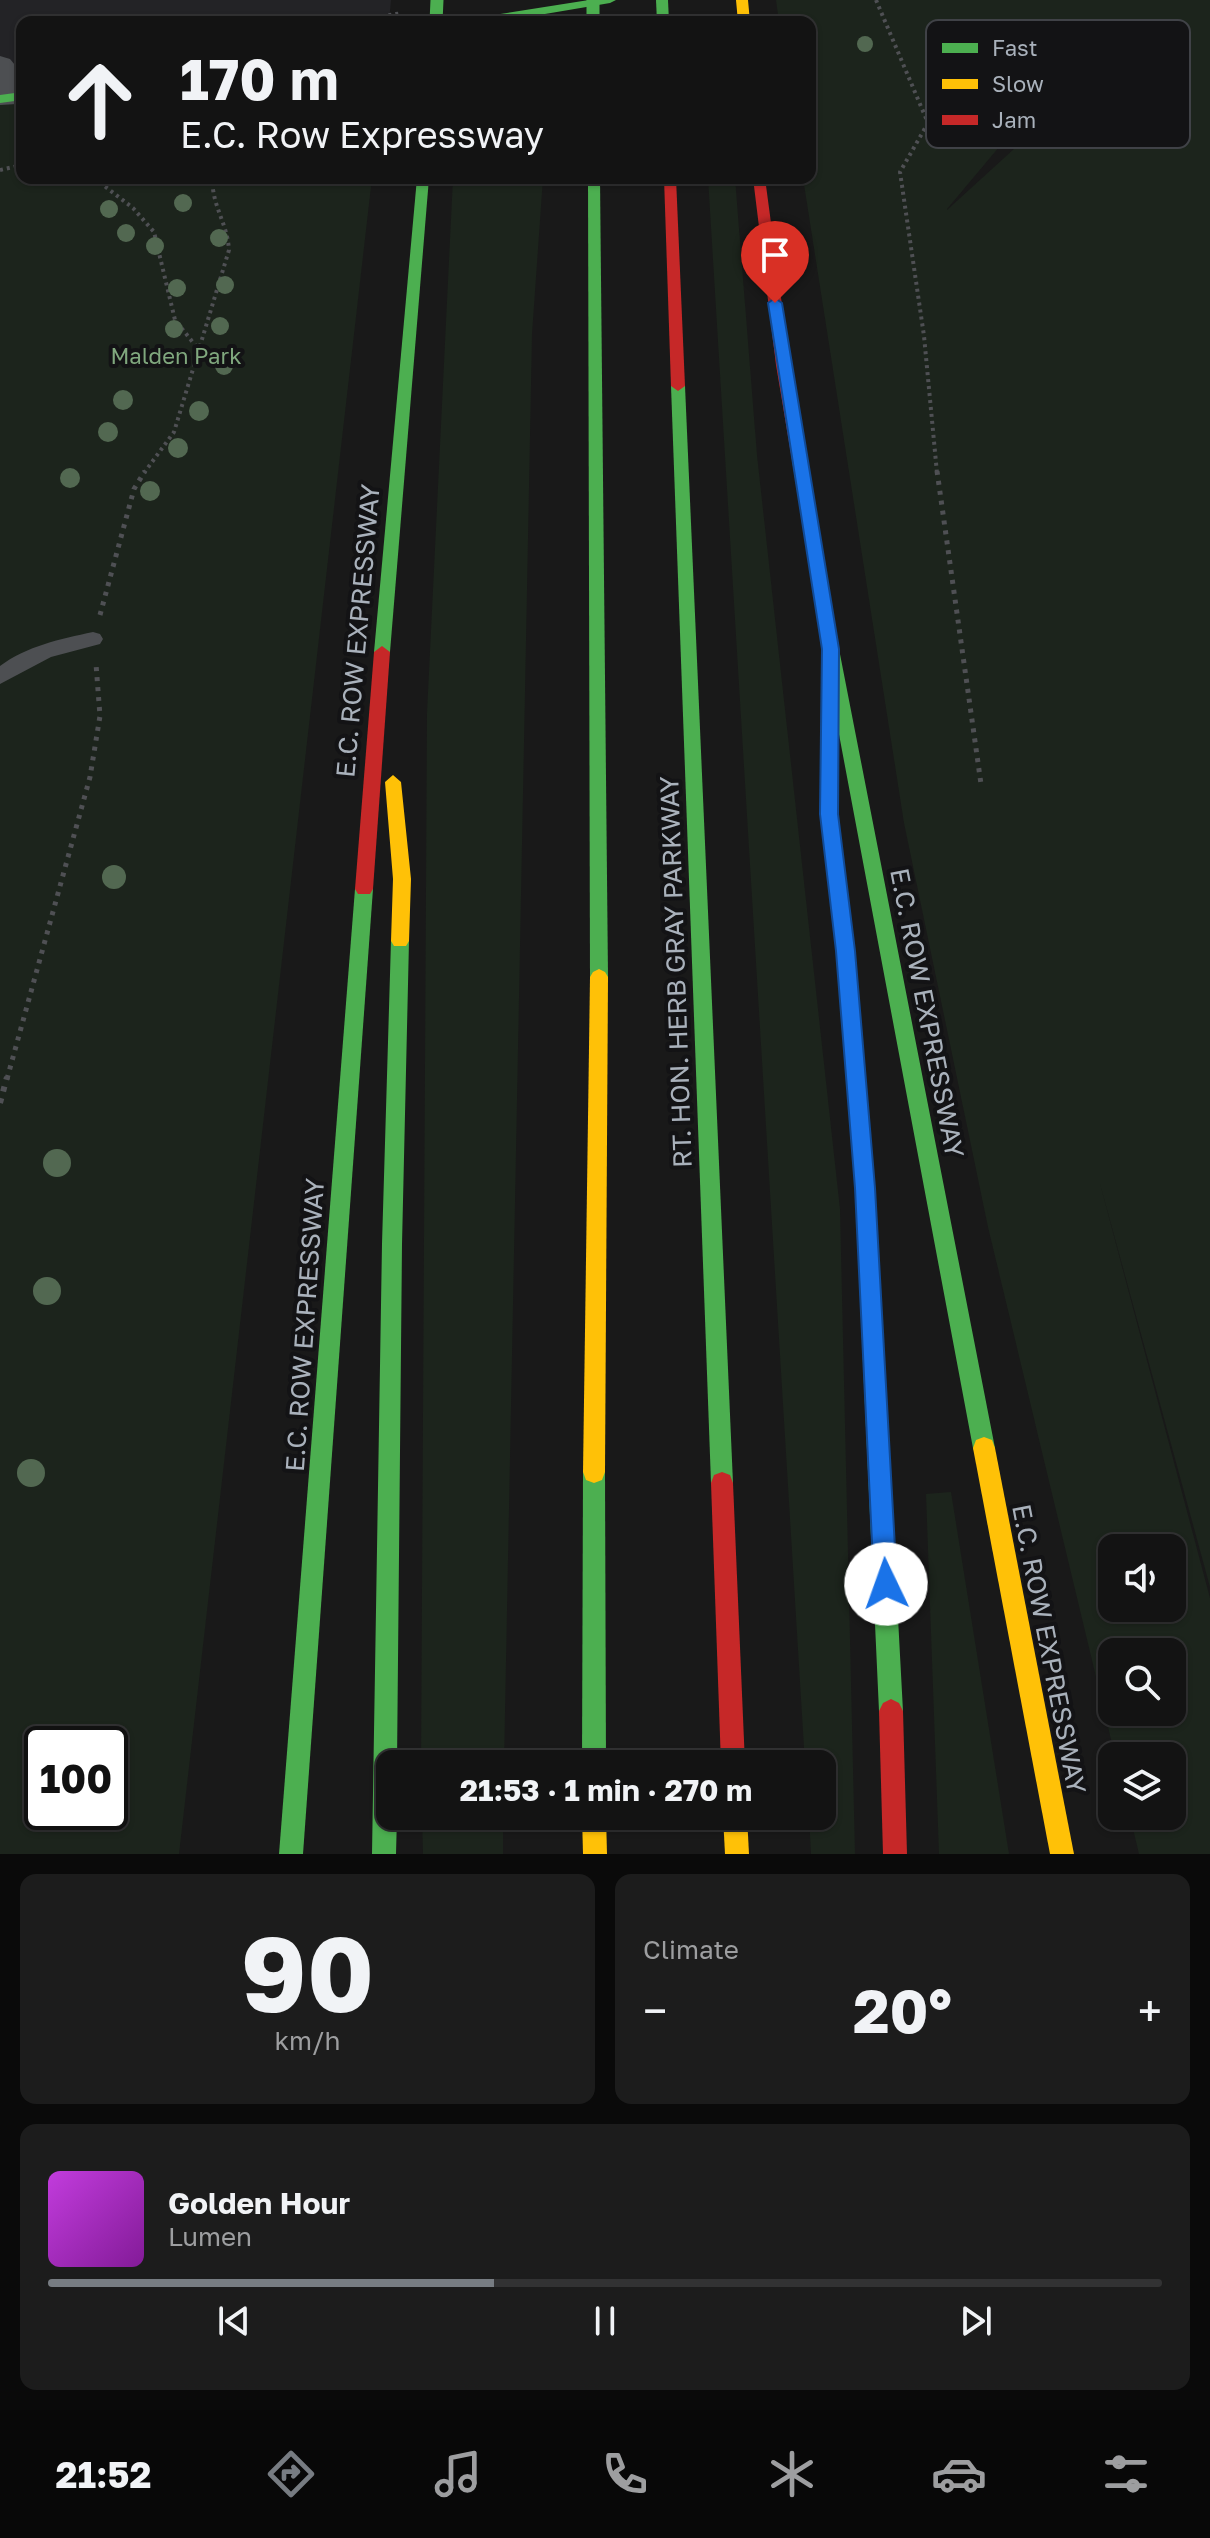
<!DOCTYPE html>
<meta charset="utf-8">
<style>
body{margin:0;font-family:"Golos Text",sans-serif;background:#1c1c1c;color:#f1f3f6;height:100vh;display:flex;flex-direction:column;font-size:30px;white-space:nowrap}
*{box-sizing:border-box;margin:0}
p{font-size:26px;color:#9d9ea0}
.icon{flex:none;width:44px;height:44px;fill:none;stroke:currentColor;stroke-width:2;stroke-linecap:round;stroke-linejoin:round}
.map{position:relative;height:1854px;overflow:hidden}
.drawer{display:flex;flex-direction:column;gap:20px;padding:20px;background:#0a0a0a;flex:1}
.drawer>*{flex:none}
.hud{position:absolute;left:16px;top:16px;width:800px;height:168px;border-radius:16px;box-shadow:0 2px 6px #0004,0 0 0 2px #323233;background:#131313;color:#f1f3f6;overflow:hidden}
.fabs{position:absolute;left:1098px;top:1534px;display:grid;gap:16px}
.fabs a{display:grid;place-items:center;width:88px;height:88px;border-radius:16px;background:#131313;box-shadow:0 2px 6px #0004,0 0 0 2px #323233;font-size:40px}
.speed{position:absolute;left:24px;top:1726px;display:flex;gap:16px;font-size:40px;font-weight:700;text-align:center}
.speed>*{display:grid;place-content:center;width:104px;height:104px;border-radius:50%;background:#131313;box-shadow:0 2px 6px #0004,0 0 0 2px #323233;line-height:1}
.speed .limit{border:4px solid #111;border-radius:12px;background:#fff;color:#111}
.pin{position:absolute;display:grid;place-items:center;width:68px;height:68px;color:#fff;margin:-82px -34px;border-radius:50% 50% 50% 0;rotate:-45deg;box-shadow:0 0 8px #0007}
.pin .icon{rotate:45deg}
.me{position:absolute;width:88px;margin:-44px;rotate:357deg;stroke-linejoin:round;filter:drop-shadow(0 0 6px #0008)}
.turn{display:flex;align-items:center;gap:28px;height:168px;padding:0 32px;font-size:36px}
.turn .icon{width:104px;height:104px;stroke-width:2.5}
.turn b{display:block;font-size:56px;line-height:68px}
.big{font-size:60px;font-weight:700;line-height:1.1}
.drawer .tile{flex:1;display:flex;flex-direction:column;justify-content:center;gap:12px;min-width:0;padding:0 28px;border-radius:16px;background:#1c1c1c}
.drawer .dial{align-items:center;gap:0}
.dial b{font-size:104px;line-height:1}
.song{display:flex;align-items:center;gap:24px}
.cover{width:96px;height:96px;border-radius:12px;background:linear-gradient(135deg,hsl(290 70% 55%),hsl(290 70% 35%))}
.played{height:8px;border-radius:4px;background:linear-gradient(90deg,#777c82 40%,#323233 40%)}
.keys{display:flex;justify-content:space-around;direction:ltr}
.heat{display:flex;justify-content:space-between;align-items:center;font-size:44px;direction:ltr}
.drawer .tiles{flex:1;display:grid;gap:20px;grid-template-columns:1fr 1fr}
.tile:last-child{grid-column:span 2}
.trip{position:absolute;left:376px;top:1750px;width:460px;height:80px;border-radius:16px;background:#131313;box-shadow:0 2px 6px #0004,0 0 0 2px #323233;font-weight:700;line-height:80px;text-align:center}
.menu{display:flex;height:128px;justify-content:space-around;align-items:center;background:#080808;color:#9d9ea0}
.menu .icon{width:56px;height:56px}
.menu .active{color:#777c82}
.menu b{font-size:36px;color:#f1f3f6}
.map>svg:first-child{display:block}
</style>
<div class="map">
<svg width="1210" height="1854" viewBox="0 0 1210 1854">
<rect width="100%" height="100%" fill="#191919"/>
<polygon fill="#232326" points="0,0 391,0 389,22 22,22 22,99 0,102"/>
<g fill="#1c241c" fill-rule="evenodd">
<path d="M776 0H1210V1587L1099 1180 1210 1598V1854H1139L1130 1816H1172V1756H1115L988 1227 904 823 803 178H810V22H779ZM1020 122 1039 126 947 210V209ZM1172 1548V1608H1112V1548ZM1172 1652V1712H1112V1652Z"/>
<path d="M22 99V178H372L179 1854H0V102ZM42 1744H110V1812H42Z"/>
<polygon points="453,178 543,178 532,334 504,1764 421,1764 427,713"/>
<polygon points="708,178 735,178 757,455 840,1209 855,1854 811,1854 809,1816 822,1816 822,1764 805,1764"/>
<polygon points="951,1492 1009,1854 939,1854 926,1494"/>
<polygon points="422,1816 503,1816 503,1854 423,1854"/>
</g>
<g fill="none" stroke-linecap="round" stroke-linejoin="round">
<g stroke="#4f5054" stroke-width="4" stroke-dasharray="3 4" stroke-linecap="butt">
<polyline points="876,0 928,123 900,172 924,336 937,473"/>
<polyline points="347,22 402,13"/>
<polyline points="0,170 22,165"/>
<polyline points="94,178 133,208 154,232 175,320 199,350"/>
<path d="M144 473 174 432 229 250C227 222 213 209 212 178"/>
</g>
<g stroke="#4f5054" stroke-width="5" stroke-dasharray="4 6" stroke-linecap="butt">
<polyline points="937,471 981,784"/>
<polyline points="100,615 134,489 145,471"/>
<polyline points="7,1079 90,777 100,716 96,664"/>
</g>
<polyline stroke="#4f5054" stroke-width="6" stroke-dasharray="5 7" stroke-linecap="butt" points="0,1103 7,1077"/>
<path fill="#4d4f52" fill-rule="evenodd" d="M93 632 100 634 103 639 100 644 51 657 0 684V666C27 646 60 639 93 632Z"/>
<polygon fill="#4d4f52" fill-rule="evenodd" points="0,56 10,59 15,65 21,98 17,104 0,105"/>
<g fill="#4caf50" fill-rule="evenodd">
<polygon points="589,0 616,0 610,3 497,22 469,22 475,18"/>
<polygon points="656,0 668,0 669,22 657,22"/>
<polygon points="22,92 22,100 0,103 0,95"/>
<polygon points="417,178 429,178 390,652 382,658 374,652"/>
<polygon points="588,178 600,178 608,977 605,982 599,985 593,982 590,977"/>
<polygon points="678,381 685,386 733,1483 730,1491 722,1494 714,1491 711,1483 671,386"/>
<polygon points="799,455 806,460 839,649 995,1448 992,1456 984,1459 976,1456 973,1448 823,649 792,460"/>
<polygon points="830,737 838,743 838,814 855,951 875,1188 903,1711 899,1719 891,1723 883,1719 879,1711 855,1188 837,951 820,814 822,743"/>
<polygon points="364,882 370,884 373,889 303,1854 279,1854 355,889 358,884"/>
<polygon points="400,933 406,936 409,941 402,1244 397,1764 390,1764 390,1816 397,1816 396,1854 372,1854 382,1244 391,941 394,936"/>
<polygon points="594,1461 602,1464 605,1472 606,1764 582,1764 583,1472 586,1464"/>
</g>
<g fill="#ffc107" fill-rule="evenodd">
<polygon points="736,0 748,0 750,22 738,22"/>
<polygon points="393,775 401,782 411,879 409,941 406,946 394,946 391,941 393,879 385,782"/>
<polygon points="599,969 605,972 608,977 605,1472 602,1480 594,1483 586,1480 583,1472 590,977 593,972"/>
<polygon points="984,1437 992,1440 995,1448 1074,1854 1050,1854 973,1448 976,1440"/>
<polygon points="582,1816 606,1816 607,1854 583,1854"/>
<polygon points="723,1816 747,1816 749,1854 725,1854"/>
</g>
<g fill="#c62828" fill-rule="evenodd">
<polygon points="664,178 676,178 685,386 678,391 671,386"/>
<polygon points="753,178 765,178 790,365 806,460 799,465 792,460 776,365"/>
<polygon points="382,646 390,652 373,889 370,894 358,894 355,889 374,652"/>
<polygon points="722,1472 730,1475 733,1483 745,1764 721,1764 711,1483 714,1475"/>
<polygon points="891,1699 899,1703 903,1711 907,1854 883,1854 879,1711 883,1703"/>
</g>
<g stroke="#4caf50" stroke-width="13">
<polyline points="593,0 593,22"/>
<polyline points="436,22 437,0"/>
</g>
</g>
<g fill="#526851">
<circle cx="865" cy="44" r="8"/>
<circle cx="183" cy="203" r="9"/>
<circle cx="109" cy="209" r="9"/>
<circle cx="126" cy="233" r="9"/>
<circle cx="219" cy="238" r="9"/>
<circle cx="155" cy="246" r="9"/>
<circle cx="225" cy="285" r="9"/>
<circle cx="177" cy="288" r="9"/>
<circle cx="220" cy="326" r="9"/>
<circle cx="174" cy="329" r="9"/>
<circle cx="152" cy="358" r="9"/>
<circle cx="224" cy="366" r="9"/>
<circle cx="123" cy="400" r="10"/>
<circle cx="199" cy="411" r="10"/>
<circle cx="108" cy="432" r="10"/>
<circle cx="178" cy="448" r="10"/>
<circle cx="70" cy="478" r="10"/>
<circle cx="150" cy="491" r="10"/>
<circle cx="114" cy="877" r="12"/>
<circle cx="57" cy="1163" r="14"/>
<circle cx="47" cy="1291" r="14"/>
<circle cx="31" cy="1473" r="14"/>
</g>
<polygon fill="#1a73e8" stroke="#114b97" stroke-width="2" points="775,298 782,303 839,649 838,814 855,951 875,1188 897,1584 894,1592 886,1596 878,1592 874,1584 855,1188 836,951 820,814 822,649 768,303"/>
<g text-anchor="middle" stroke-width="8" stroke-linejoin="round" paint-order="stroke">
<g font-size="22" fill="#80a87e" stroke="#131315">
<text x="176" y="364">Malden Park</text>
</g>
<g font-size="26" fill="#a9b1bb" stroke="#131315">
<text transform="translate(358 631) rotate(-85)" y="9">E.C. ROW EXPRESSWAY</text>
<text transform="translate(676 972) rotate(-92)" y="9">RT. HON. HERB GRAY PARKWAY</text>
<text transform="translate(927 1013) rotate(79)" y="9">E.C. ROW EXPRESSWAY</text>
<text transform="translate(305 1325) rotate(-86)" y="9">E.C. ROW EXPRESSWAY</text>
<text transform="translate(1049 1649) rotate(79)" y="9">E.C. ROW EXPRESSWAY</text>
</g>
</g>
<rect x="926" y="20" width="264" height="128" rx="12" fill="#131315" stroke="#404247" stroke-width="2"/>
<rect x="942" y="43" width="36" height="10" fill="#4caf50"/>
<rect x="942" y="79" width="36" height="10" fill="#ffc107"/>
<rect x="942" y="115" width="36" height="10" fill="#c62828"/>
<g font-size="22" fill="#a9b1bb">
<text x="992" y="56">Fast</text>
<text x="992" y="92">Slow</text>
<text x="992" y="128">Jam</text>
</g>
</svg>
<div class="fabs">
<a><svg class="icon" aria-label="sound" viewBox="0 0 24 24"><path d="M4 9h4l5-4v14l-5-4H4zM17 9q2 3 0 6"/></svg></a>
<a><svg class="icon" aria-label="search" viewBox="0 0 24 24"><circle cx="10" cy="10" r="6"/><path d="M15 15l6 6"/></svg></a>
<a><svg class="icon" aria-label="layers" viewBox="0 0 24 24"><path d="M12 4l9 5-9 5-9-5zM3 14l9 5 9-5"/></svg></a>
</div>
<div class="speed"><div class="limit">100</div></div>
<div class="pin" style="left:775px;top:303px;background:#d93025"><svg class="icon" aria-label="arrive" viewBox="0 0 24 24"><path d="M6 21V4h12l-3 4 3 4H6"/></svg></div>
<svg class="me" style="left:886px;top:1584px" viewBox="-20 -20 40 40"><circle r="19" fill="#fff"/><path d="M0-13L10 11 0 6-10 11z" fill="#1a73e8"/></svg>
<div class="trip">21:53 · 1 min · 270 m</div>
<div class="hud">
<div class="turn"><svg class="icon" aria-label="ahead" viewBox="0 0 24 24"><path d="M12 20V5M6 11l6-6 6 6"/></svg><div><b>170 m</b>E.C. Row Expressway</div></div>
</div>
</div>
<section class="drawer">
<div class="tiles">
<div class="tile dial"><b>90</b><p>km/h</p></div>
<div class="tile"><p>Climate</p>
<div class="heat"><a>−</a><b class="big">20°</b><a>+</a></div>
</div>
<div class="tile">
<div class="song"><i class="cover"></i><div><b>Golden Hour</b><p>Lumen</p></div></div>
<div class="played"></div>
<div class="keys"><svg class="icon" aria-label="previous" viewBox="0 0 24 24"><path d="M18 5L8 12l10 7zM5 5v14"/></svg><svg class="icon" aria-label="pause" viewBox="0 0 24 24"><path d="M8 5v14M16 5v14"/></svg><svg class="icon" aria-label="next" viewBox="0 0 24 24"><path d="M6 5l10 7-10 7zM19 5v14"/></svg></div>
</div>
</div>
</section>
<nav class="menu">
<b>21:52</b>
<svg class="icon active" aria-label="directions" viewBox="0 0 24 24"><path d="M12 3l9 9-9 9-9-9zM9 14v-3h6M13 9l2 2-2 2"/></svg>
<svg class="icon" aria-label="music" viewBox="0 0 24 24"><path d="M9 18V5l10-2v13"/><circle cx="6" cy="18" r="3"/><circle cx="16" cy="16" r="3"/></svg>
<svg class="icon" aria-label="phone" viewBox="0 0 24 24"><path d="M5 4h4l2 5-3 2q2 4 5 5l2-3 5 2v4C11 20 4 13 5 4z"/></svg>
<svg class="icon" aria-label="climate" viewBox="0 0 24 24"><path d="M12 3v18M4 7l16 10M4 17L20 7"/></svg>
<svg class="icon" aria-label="car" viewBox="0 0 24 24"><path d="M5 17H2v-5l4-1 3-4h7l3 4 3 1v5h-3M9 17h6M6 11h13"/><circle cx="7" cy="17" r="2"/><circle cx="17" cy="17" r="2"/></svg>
<svg class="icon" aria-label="filters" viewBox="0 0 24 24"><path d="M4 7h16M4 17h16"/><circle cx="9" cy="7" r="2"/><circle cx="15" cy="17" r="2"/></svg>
</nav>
